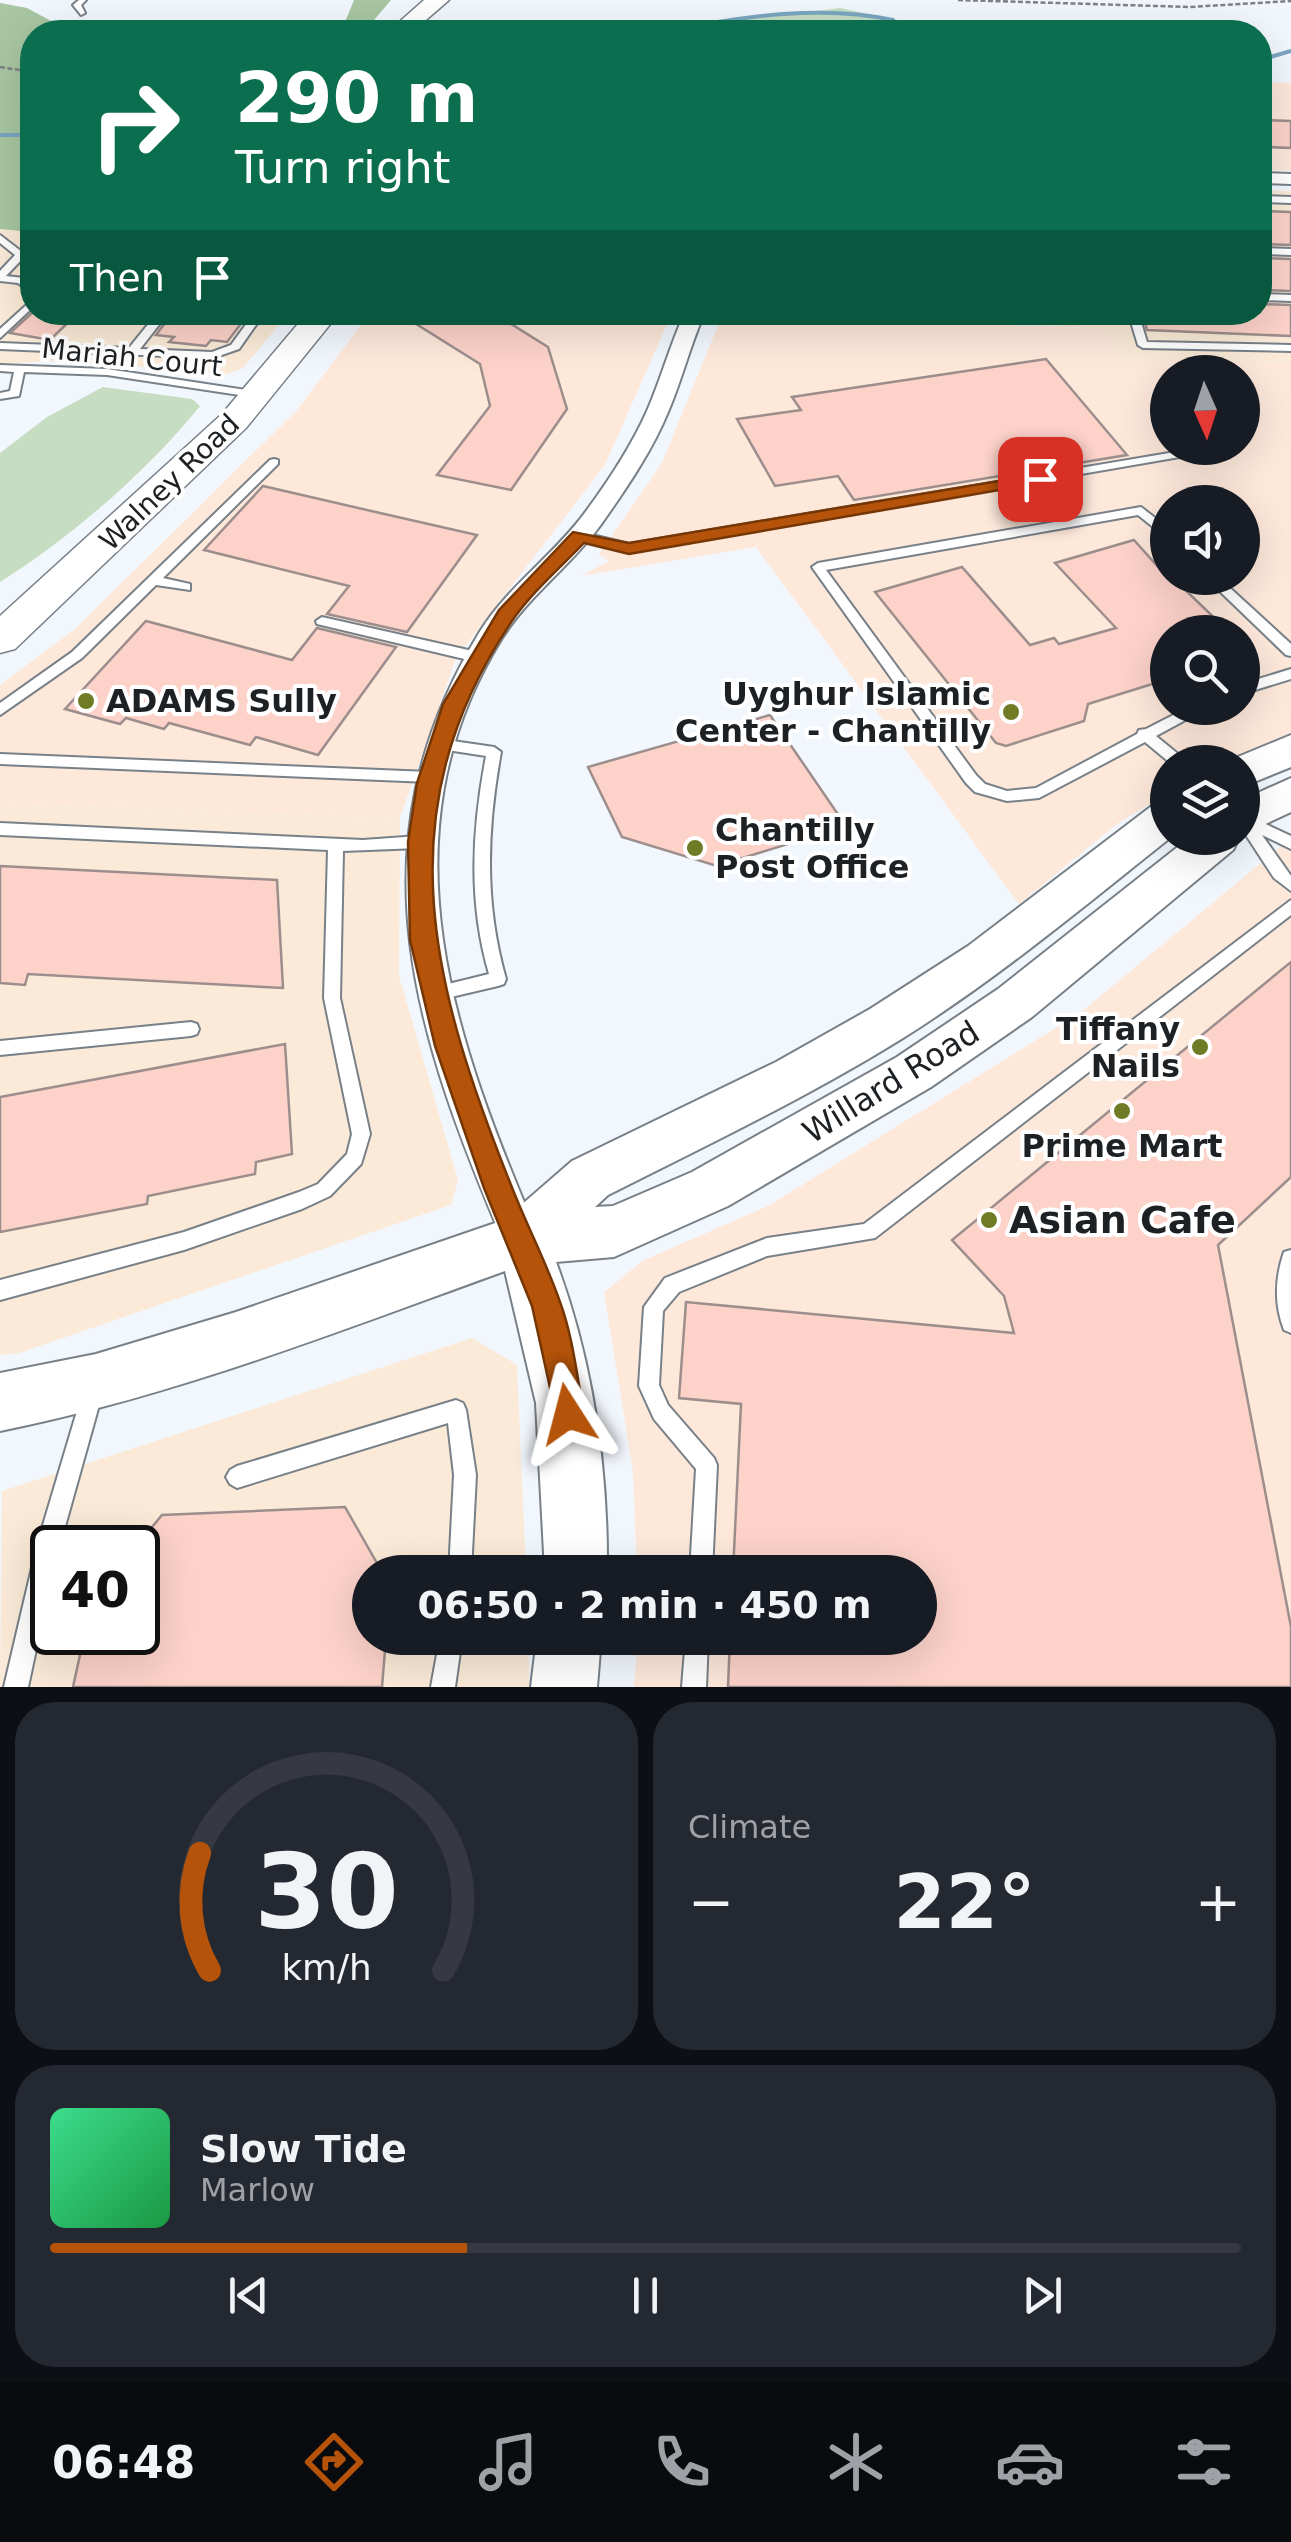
<!DOCTYPE html>
<meta charset="utf-8">
<style>
body{margin:0;font-family:"DejaVu Sans",sans-serif;background:#242831;color:#f1f3f6;height:100vh;display:flex;flex-direction:column;font-size:38px;white-space:nowrap}
*{box-sizing:border-box;margin:0}
p{font-size:32px;color:#9ea1a6}
.icon{flex:none;width:55px;height:55px;fill:none;stroke:currentColor;stroke-width:2;stroke-linecap:round;stroke-linejoin:round}
.map{position:relative;height:1687px;overflow:hidden}
.details{display:flex;flex-direction:column;gap:15px;padding:15px;background:#0d0f14;flex:1}
.details>*{flex:none}
.top-card{position:absolute;left:20px;top:20px;width:1252px;height:305px;border-radius:40px;box-shadow:0 10px 40px #0002;background:#0b6e4f;color:#fff;overflow:hidden}
.needle{width:65px;rotate:177deg}
.controls{position:absolute;left:1150px;top:355px;display:grid;gap:20px}
.controls a{display:grid;place-items:center;width:110px;height:110px;border-radius:50%;background:#171b24;box-shadow:0 10px 40px #0002;font-size:50px}
.speed{position:absolute;left:30px;top:1525px;display:flex;gap:20px;font-size:50px;font-weight:700;text-align:center}
.speed>*{display:grid;place-content:center;width:130px;height:130px;border-radius:50%;background:#171b24;box-shadow:0 10px 40px #0002;line-height:1}
.speed .limit{border:5px solid #111;border-radius:15px;background:#fff;color:#111}
.pin{position:absolute;display:grid;place-items:center;width:85px;height:85px;color:#fff;margin:-42px;border-radius:20px;box-shadow:0 5px 15px #0006}
.me{position:absolute;width:110px;margin:-55px;rotate:351deg;stroke-linejoin:round;filter:drop-shadow(0 0 8px #0008)}
.turn{display:flex;align-items:center;gap:35px;height:210px;padding:0 50px;font-size:45px}
.turn .icon{width:130px;height:130px;stroke-width:2.5}
.turn b{display:block;font-size:70px;line-height:85px}
.then{display:flex;align-items:center;height:95px;padding:0 50px;background:#0003;gap:20px;font-size:38px}
.big{font-size:75px;font-weight:700;line-height:1.1}
.details .widget{flex:1;display:flex;flex-direction:column;justify-content:center;gap:15px;min-width:0;padding:0 35px;border-radius:40px;background:#242831}
.details .dial{align-items:center;gap:0}
.dial svg{height:260px;overflow:visible;fill:none;stroke:#363941;stroke-width:7;stroke-linecap:round;text-anchor:middle}
.dial text{fill:#f1f3f6;stroke:none}
.song{display:flex;align-items:center;gap:30px}
.cover{width:120px;height:120px;border-radius:15px;background:linear-gradient(135deg,hsl(150 70% 55%),hsl(140 70% 35%))}
.played{height:10px;border-radius:5px;background:linear-gradient(90deg,#b45309 35%,#363941 35%)}
.keys{display:flex;justify-content:space-around;direction:ltr}
.heat{display:flex;justify-content:space-between;align-items:center;font-size:55px;direction:ltr}
.details .tiles{flex:1;display:grid;gap:15px;grid-template-columns:1fr 1fr}
.widget:last-child{grid-column:span 2}
.trip{position:absolute;left:352px;top:1555px;width:585px;height:100px;border-radius:50px;background:#171b24;box-shadow:0 10px 40px #0002;font-weight:700;line-height:100px;text-align:center}
.tabs{display:flex;height:160px;justify-content:space-around;align-items:center;background:#090b0e;color:#9ea1a6}
.tabs .icon{width:70px;height:70px}
.tabs .current{color:#b45309}
.tabs b{font-size:45px;color:#f1f3f6}
.map>svg:first-child{display:block}
</style>
<div class="map">
<svg width="1291" height="1687" viewBox="0 0 1291 1687">
<rect width="100%" height="100%" fill="#f2f7fd"/>
<g fill="#fde8da" fill-rule="evenodd">
<polygon points="1260,82 1291,83 1291,171 1260,170"/>
<polygon points="370,313 672,313 605,465 456,658 400,818 0,803 0,685 75,629 296,411"/>
<path d="M723 313 1109 329 1117 358 1291 363V733L1222 762H1168L1167 794 1121 821 1019 904 756 547 581 576 609 561 599 554 662 463ZM1168 372H1242V448H1168ZM1168 502H1242V578H1168ZM1168 632H1242V708H1168Z"/>
<polygon points="1291,838 1291,1687 634,1687 638,1638 920,1638 920,1572 637,1572 633,1472 604,1292 644,1260 768,1206 1080,1013"/>
</g>
<g fill="#faead7" fill-rule="evenodd">
<polygon points="1260,190 1291,191 1291,363 1116,358 1108,329 762,313 1260,312"/>
<polygon points="0,228 32,231 32,312 289,313 243,368 225,375 66,360 0,364"/>
<polygon points="0,803 400,818 399,976 458,1180 451,1205 19,1353 0,1355"/>
<path d="M472 1338 517 1365 526 1572H370V1638H529V1687H0L2 1491ZM52 1548H138V1632H52Z"/>
</g>
<g fill="#c6ddc2">
<polygon points="840,8 902,21 916,32 647,32"/>
<path d="M103 387 192 399 200 406C148 471 70 538 0 582V453L47 417Z"/>
</g>
<g fill="#a7c6a1">
<polygon points="354,0 391,0 364,32 297,32 319,23 345,22"/>
<polygon points="0,3 27,8 53,22 173,32 32,32 32,232 0,229"/>
</g>
<g fill="none" stroke-linecap="round" stroke-linejoin="round">
<g stroke="#7aa6c0" stroke-width="4">
<path d="M655 32C734 19 814 3 893 20L886 26 899 32"/>
<polyline points="1260,60 1291,51"/>
<polyline points="0,135 32,135"/>
</g>
</g>
<g fill="#fcd2c9" stroke="#9c8e8c" stroke-width="2.5">
<polygon points="1260,120 1291,121 1291,148 1267,147"/>
<polygon points="1260,211 1291,212 1291,245 1260,244"/>
<polygon points="1260,258 1291,259 1291,291 1260,290"/>
<polygon points="1260,304 1291,305 1291,336 1147,330 1142,312 1260,312"/>
<polygon points="33,312 79,312 50,340 10,333"/>
<polygon points="173,312 250,312 227,342 211,340 206,346 169,342 174,337 156,335"/>
<polygon points="397,312 492,312 548,347 567,409 511,490 437,475 490,406 480,364"/>
<polygon points="1046,359 1127,455 854,500 838,476 775,486 737,419 801,410 792,397"/>
<polygon points="263,486 380,513 477,535 407,632 327,614 349,586 204,550"/>
<polygon points="1134,540 1168,578 1173,578 1229,632 1168,632 1162,681 1088,704 1084,721 1006,746 996,743 875,592 962,567 1030,645 1054,638 1059,644 1116,628 1055,563"/>
<polygon points="146,621 292,660 317,628 396,647 318,755 256,737 250,745 169,723 164,729 126,718 120,724 65,709"/>
<polygon points="770,715 846,826 717,866 622,837 588,767"/>
<polygon points="0,866 277,880 283,988 28,974 25,985 0,983"/>
<polygon points="1291,962 1291,1177 1218,1245 1291,1627 1291,1687 728,1687 730,1638 920,1638 920,1572 733,1572 741,1404 679,1398 686,1302 1014,1333 1004,1296 952,1240"/>
<polygon points="285,1044 292,1154 256,1162 255,1174 148,1196 147,1204 0,1232 0,1097"/>
<polygon points="345,1507 382,1572 370,1572 370,1638 386,1638 382,1687 73,1687 85,1632 138,1632 138,1544 162,1515"/>
</g>
<g fill="none" stroke-linecap="round" stroke-linejoin="round">
<defs>
<g id="lane">
<polygon points="79,0 86,0 81,5 85,13 81,15 73,5"/>
<polygon points="1260,196 1291,197 1291,203 1260,202"/>
<polygon points="0,235 26,255 6,276 24,278 32,285 32,293 18,283 0,281 0,271 15,255 0,243"/>
<polygon points="1260,248 1291,249 1291,255 1260,254"/>
<polygon points="1260,294 1291,295 1291,301 1260,300"/>
<polygon points="32,300 32,308 0,338 0,329"/>
<polygon points="158,312 169,312 140,349 212,352 231,345 255,312 265,312 239,349 213,358 0,349 0,343 129,348"/>
<polygon points="1128,312 1138,312 1147,342 1291,345 1291,351 1143,348 1138,345"/>
<polygon points="0,365 107,369 259,392 264,395 259,398 107,375 24,372 19,396 0,399 0,393 10,391 14,372 0,371"/>
<polygon points="1193,449 1199,452 1197,454 629,552 576,539 574,536 580,532 629,544"/>
<polygon points="274,459 278,460 278,464 163,578 190,584 190,590 156,585 82,658 0,715 0,703 72,652 270,460"/>
<polygon points="1141,507 1168,528 1168,539 1138,515 826,570 976,775 985,784 1007,791 1036,788 1137,734 1139,730 1146,729 1187,708 1204,708 1202,711 1156,736 1183,758 1185,762 1169,762 1145,742 1039,798 1007,801 975,792 966,783 812,567 818,563"/>
<polygon points="1206,578 1219,578 1291,644 1291,656 1286,655"/>
<polygon points="322,617 477,652 484,657 477,662 317,624 316,621"/>
<polygon points="1291,669 1291,679 1242,694 1242,684"/>
<path d="M439 739 494 747 501 752C487 829 484 903 506 979L504 984 498 986 434 1001 428 999 426 994 428 989 489 974C468 902 472 830 486 756L434 748 432 744Z"/>
<polygon points="0,754 429,772 436,777 429,782 0,764"/>
<polygon points="1242,813 1291,836 1291,849 1262,835 1291,876 1291,891 1274,878 1242,829"/>
<polygon points="0,823 363,840 419,836 424,838 426,842 424,846 419,848 343,851 340,998 370,1134 361,1164 330,1196 302,1209 184,1250 0,1300 0,1280 184,1232 299,1192 318,1184 347,1154 352,1134 324,998 328,850 0,835"/>
<polygon points="1291,900 1291,915 875,1238 767,1256 679,1292 663,1311 659,1385 668,1405 714,1458 717,1465 712,1572 690,1572 696,1469 654,1419 639,1386 644,1307 665,1278 767,1238 864,1224"/>
<polygon points="191,1022 197,1024 199,1029 197,1034 191,1036 0,1055 0,1041"/>
<path d="M1291 1250V1333L1284 1330C1274 1304 1275 1278 1284 1252Z"/>
<polygon points="93,1381 100,1384 103,1391 59,1548 52,1548 52,1575 28,1687 4,1687 38,1542 83,1391 86,1384"/>
<polygon points="456,1400 463,1403 466,1410 476,1475 471,1572 449,1572 454,1475 448,1423 237,1488 230,1484 226,1477 230,1470 237,1466"/>
<polygon points="440,1638 462,1638 455,1687 431,1687"/>
<polygon points="686,1638 708,1638 706,1687 682,1687"/>
</g>
<g id="street">
<polygon points="1260,173 1291,174 1291,184 1260,183"/>
<path d="M685 312H705C690 345 682 380 668 412 652 451 626 489 602 523 572 565 529 595 502 638 378 838 456 1043 540 1240L534 1253 521 1258 508 1253C417 1039 348 849 479 633 506 588 552 557 584 514 607 483 631 447 647 411 661 379 670 345 685 312Z"/>
</g>
<g id="secondary">
<polygon points="1291,735 1291,767 1242,787 1242,762 1228,761"/>
<polygon points="1291,778 1291,812 1242,835 1242,800"/>
<path d="M1168 800 1170 838C1083 907 997 979 903 1038 808 1097 707 1145 608 1195L595 1207 613 1206 692 1172 897 1057 998 989 1189 838H1239L1233 850 1032 1017 931 1087 728 1206 614 1257 556 1262C593 1361 608 1468 607 1572H545L536 1403 505 1271C339 1331 174 1396 0 1431V1373L96 1354 236 1312 504 1220 572 1161 776 1062 870 1009 968 946 1153 805Z"/>
<polygon points="537,1638 601,1638 597,1687 531,1687"/>
</g>
<g id="primary">
<polygon points="424,0 449,0 412,32 388,32"/>
<polygon points="308,312 340,312 246,428 15,649 0,653 0,616 222,414"/>
</g>
</defs>
<use href="#lane" stroke="#788088" stroke-width="4"/>
<use href="#street" stroke="#788088" stroke-width="4"/>
<use href="#secondary" stroke="#788088" stroke-width="4"/>
<use href="#primary" stroke="#788088" stroke-width="3"/>
<g stroke="#7e8186" stroke-width="2.5" stroke-dasharray="5 2.5" stroke-linecap="butt">
<polyline points="958,0 1190,7 1291,1"/>
<polyline points="0,67 32,72"/>
</g>
<use href="#lane" fill="#fff" fill-rule="evenodd"/>
<use href="#street" fill="#fff" fill-rule="evenodd"/>
<use href="#secondary" fill="#fff" fill-rule="evenodd"/>
<use href="#primary" fill="#fff" fill-rule="evenodd"/>
</g>
<path fill="#b45309" stroke="#753606" stroke-width="2.5" d="M1040 474 1048 479 1046 482 629 554 584 543C560 568 531 593 512 621 382 813 433 991 513 1190 528 1228 547 1264 560 1302 573 1337 577 1377 584 1414L579 1424 568 1429 558 1424 532 1306 484 1188 435 1046 410 940 408 842 417 783 443 704 499 610 573 532 629 543Z"/>
<g fill="#707b26" stroke="#fff" stroke-width="4">
<circle cx="86" cy="701" r="10"/>
<circle cx="1011" cy="712" r="10"/>
<circle cx="695" cy="848" r="10"/>
<circle cx="1200" cy="1047" r="10"/>
<circle cx="1122" cy="1111" r="10"/>
<circle cx="989" cy="1220" r="10"/>
</g>
<g text-anchor="middle" stroke-width="8" stroke-linejoin="round" paint-order="stroke">
<g font-size="28" fill="#1e2124" stroke="#fff">
<text transform="translate(132 357) rotate(6)" y="10">Mariah Court</text>
<text transform="translate(169 482) rotate(-44)" y="10">Walney Road</text>
</g>
<g font-size="32" font-weight="bold" fill="#1e2124" stroke="#fff" text-anchor="end">
<text x="991" y="705">Uyghur Islamic<tspan x="991" dy="37">Center - Chantilly</tspan></text>
<text x="106" y="712" text-anchor="start">ADAMS Sully</text>
<text x="715" y="841" text-anchor="start">Chantilly<tspan x="715" dy="37">Post Office</tspan></text>
<text x="1180" y="1040">Tiffany<tspan x="1180" dy="37">Nails</tspan></text>
<text x="1122" y="1157" text-anchor="middle">Prime Mart</text>
</g>
<g font-size="32" fill="#1e2124" stroke="#fff">
<text transform="translate(891 1082) rotate(-32)" y="11">Willard Road</text>
</g>
<g font-size="38" font-weight="bold" fill="#1e2124" stroke="#fff" text-anchor="start">
<text x="1009" y="1233">Asian Cafe</text>
</g>
</g>
</svg>
<div class="controls">
<a><svg class="needle" viewBox="-14 -14 28 28"><path d="M0-13l5 13h-10z" fill="#e53935"/><path d="M0 13l5-13h-10z" fill="#9ea1a6"/></svg></a>
<a><svg class="icon" aria-label="sound" viewBox="0 0 24 24"><path d="M4 9h4l5-4v14l-5-4H4zM17 9q2 3 0 6"/></svg></a>
<a><svg class="icon" aria-label="search" viewBox="0 0 24 24"><circle cx="10" cy="10" r="6"/><path d="M15 15l6 6"/></svg></a>
<a><svg class="icon" aria-label="layers" viewBox="0 0 24 24"><path d="M12 4l9 5-9 5-9-5zM3 14l9 5 9-5"/></svg></a>
</div>
<div class="speed"><div class="limit">40</div></div>
<div class="pin" style="left:1040px;top:479px;background:#d93025"><svg class="icon" aria-label="arrive" viewBox="0 0 24 24"><path d="M6 21V4h12l-3 4 3 4H6"/></svg></div>
<svg class="me" style="left:568px;top:1414px" viewBox="-20 -20 40 40"><path d="M0-17L14 15 0 8-14 15z" fill="#b45309" stroke="#fff" stroke-width="4"/></svg>
<div class="trip">06:50 · 2 min · 450 m</div>
<div class="top-card">
<div class="turn"><svg class="icon" aria-label="right" viewBox="0 0 24 24"><path d="M7 20v-9h11M14 6l5 5-5 5"/></svg><div><b>290 m</b>Turn right</div></div>
<div class="then">Then<svg class="icon" aria-label="arrive" viewBox="0 0 24 24"><path d="M6 21V4h12l-3 4 3 4H6"/></svg></div>
</div>
</div>
<section class="details">
<div class="tiles">
<div class="widget dial"><svg viewBox="0 0 100 80">
<path d="M14 69A42 42 0 1 1 86 69"/>
<path d="M14 69A42 42 0 0 1 11 33" stroke="#b45309"/>
<text x="50" y="56" font-size="32" font-weight="700">30</text>
<text x="50" y="72" font-size="11">km/h</text>
</svg></div>
<div class="widget"><p>Climate</p>
<div class="heat"><a>−</a><b class="big">22°</b><a>+</a></div>
</div>
<div class="widget">
<div class="song"><i class="cover"></i><div><b>Slow Tide</b><p>Marlow</p></div></div>
<div class="played"></div>
<div class="keys"><svg class="icon" aria-label="previous" viewBox="0 0 24 24"><path d="M18 5L8 12l10 7zM5 5v14"/></svg><svg class="icon" aria-label="pause" viewBox="0 0 24 24"><path d="M8 5v14M16 5v14"/></svg><svg class="icon" aria-label="next" viewBox="0 0 24 24"><path d="M6 5l10 7-10 7zM19 5v14"/></svg></div>
</div>
</div>
</section>
<nav class="tabs">
<b>06:48</b>
<svg class="icon current" aria-label="directions" viewBox="0 0 24 24"><path d="M12 3l9 9-9 9-9-9zM9 14v-3h6M13 9l2 2-2 2"/></svg>
<svg class="icon" aria-label="music" viewBox="0 0 24 24"><path d="M9 18V5l10-2v13"/><circle cx="6" cy="18" r="3"/><circle cx="16" cy="16" r="3"/></svg>
<svg class="icon" aria-label="phone" viewBox="0 0 24 24"><path d="M5 4h4l2 5-3 2q2 4 5 5l2-3 5 2v4C11 20 4 13 5 4z"/></svg>
<svg class="icon" aria-label="climate" viewBox="0 0 24 24"><path d="M12 3v18M4 7l16 10M4 17L20 7"/></svg>
<svg class="icon" aria-label="car" viewBox="0 0 24 24"><path d="M5 17H2v-5l4-1 3-4h7l3 4 3 1v5h-3M9 17h6M6 11h13"/><circle cx="7" cy="17" r="2"/><circle cx="17" cy="17" r="2"/></svg>
<svg class="icon" aria-label="filters" viewBox="0 0 24 24"><path d="M4 7h16M4 17h16"/><circle cx="9" cy="7" r="2"/><circle cx="15" cy="17" r="2"/></svg>
</nav>
